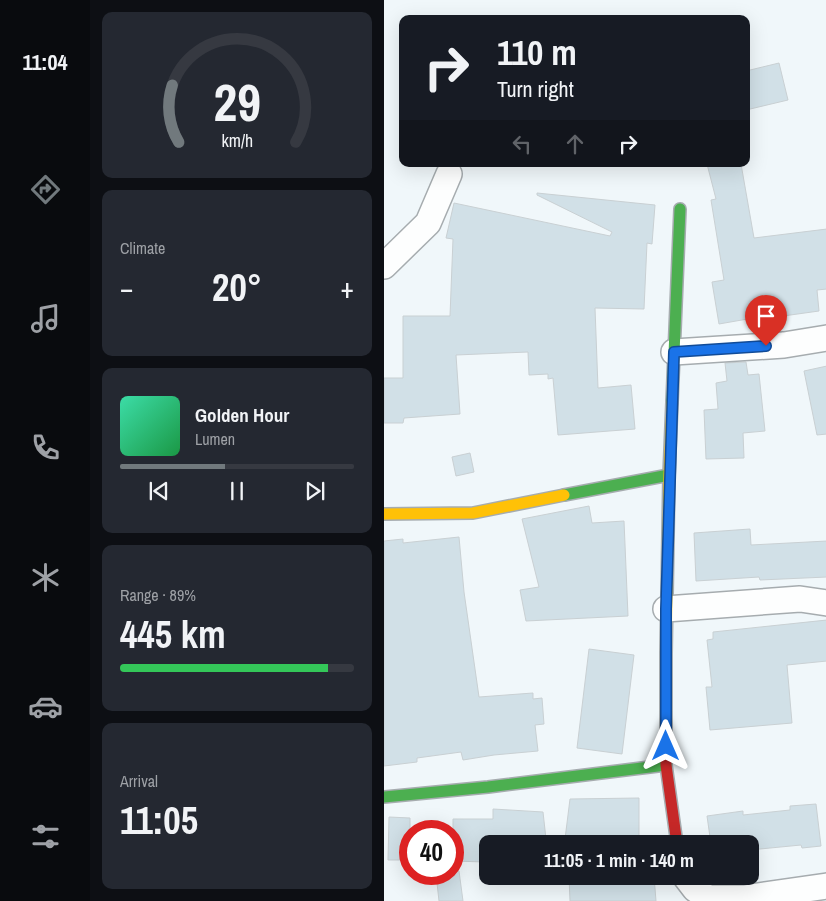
<!DOCTYPE html>
<meta charset="utf-8">
<style>
body{margin:0;font-family:"Archivo Narrow",sans-serif;background:#242831;color:#f1f3f6;height:100vh;display:flex;flex-direction:column;font-size:19px;white-space:nowrap}
*{box-sizing:border-box;margin:0}
p{font-size:16px;color:#9ea1a6}
.icon{flex:none;width:28px;height:28px;fill:none;stroke:currentColor;stroke-width:2;stroke-linecap:round;stroke-linejoin:round}
.map{position:relative;flex:1;overflow:hidden}
.panel{display:flex;flex-direction:column;gap:12px;padding:12px;background:#0d0f14;width:294px}
.panel>*{flex:none}
.banner{position:absolute;left:15px;top:15px;width:351px;height:152px;border-radius:10px;box-shadow:0 5px 20px #0002;background:#171b24;color:#f1f3f6;overflow:hidden}
.speed{position:absolute;left:15px;top:820px;display:flex;gap:10px;font-size:25px;font-weight:700;text-align:center}
.speed>*{display:grid;place-content:center;width:65px;height:65px;border-radius:50%;background:#171b24;box-shadow:0 5px 20px #0002;line-height:1}
.speed .limit{border:8px solid #d22;background:#fff;color:#111}
.pin{position:absolute;display:grid;place-items:center;width:42px;height:42px;color:#fff;margin:-51px -21px;border-radius:50% 50% 50% 0;rotate:-45deg;box-shadow:0 0 5px #0007}
.pin .icon{rotate:45deg}
.me{position:absolute;width:55px;margin:-28px;rotate:0deg;stroke-linejoin:round;filter:drop-shadow(0 0 4px #0008)}
.turn{display:flex;align-items:center;gap:18px;height:105px;padding:0 15px;font-size:22px}
.turn .icon{width:65px;height:65px;stroke-width:2.5}
.turn b{display:block;font-size:35px;line-height:42px}
.lanes{display:flex;align-items:center;height:48px;padding:0 15px;background:#0003;justify-content:center;gap:25px;direction:ltr}
.lanes .off{opacity:.35}
.big{font-size:38px;font-weight:700;line-height:1.1}
.panel .tile{flex:1;display:flex;flex-direction:column;justify-content:center;gap:8px;min-width:0;padding:0 18px;border-radius:10px;background:#242831}
.panel .dial{align-items:center;gap:0}
.dial svg{height:130px;overflow:visible;fill:none;stroke:#363941;stroke-width:7;stroke-linecap:round;text-anchor:middle}
.dial text{fill:#f1f3f6;stroke:none}
.song{display:flex;align-items:center;gap:15px}
.cover{width:60px;height:60px;border-radius:8px;background:linear-gradient(135deg,hsl(160 70% 55%),hsl(140 70% 35%))}
.played{height:5px;border-radius:2px;background:linear-gradient(90deg,#71797d 45%,#363941 45%)}
.keys{display:flex;justify-content:space-around;direction:ltr}
.heat{display:flex;justify-content:space-between;align-items:center;font-size:28px;direction:ltr}
.charge{height:8px;border-radius:4px;background:linear-gradient(90deg,#34c759 89%,#363941 0)}
.trip{position:absolute;left:95px;top:835px;width:280px;height:50px;border-radius:10px;background:#171b24;box-shadow:0 5px 20px #0002;font-weight:700;line-height:50px;text-align:center}
main{display:flex;flex:1;min-height:0}
.dock{display:flex;flex-direction:column;width:90px;justify-content:space-around;align-items:center;background:#090b0e;color:#9ea1a6}
.dock .icon{width:35px;height:35px}
.dock .active{color:#71797d}
.dock b{font-size:22px;color:#f1f3f6}
.map>svg:first-child{display:block}
</style>
<main>
<nav class="dock">
<b>11:04</b>
<svg class="icon active" aria-label="directions" viewBox="0 0 24 24"><path d="M12 3l9 9-9 9-9-9zM9 14v-3h6M13 9l2 2-2 2"/></svg>
<svg class="icon" aria-label="music" viewBox="0 0 24 24"><path d="M9 18V5l10-2v13"/><circle cx="6" cy="18" r="3"/><circle cx="16" cy="16" r="3"/></svg>
<svg class="icon" aria-label="phone" viewBox="0 0 24 24"><path d="M5 4h4l2 5-3 2q2 4 5 5l2-3 5 2v4C11 20 4 13 5 4z"/></svg>
<svg class="icon" aria-label="climate" viewBox="0 0 24 24"><path d="M12 3v18M4 7l16 10M4 17L20 7"/></svg>
<svg class="icon" aria-label="car" viewBox="0 0 24 24"><path d="M5 17H2v-5l4-1 3-4h7l3 4 3 1v5h-3M9 17h6M6 11h13"/><circle cx="7" cy="17" r="2"/><circle cx="17" cy="17" r="2"/></svg>
<svg class="icon" aria-label="filters" viewBox="0 0 24 24"><path d="M4 7h16M4 17h16"/><circle cx="9" cy="7" r="2"/><circle cx="15" cy="17" r="2"/></svg>
</nav>
<section class="panel">
<div class="tile dial"><svg viewBox="0 0 100 80">
<path d="M14 69A42 42 0 1 1 86 69"/>
<path d="M14 69A42 42 0 0 1 10 34" stroke="#71797d"/>
<text x="50" y="56" font-size="32" font-weight="700">29</text>
<text x="50" y="72" font-size="11">km/h</text>
</svg></div>
<div class="tile"><p>Climate</p>
<div class="heat"><a>−</a><b class="big">20°</b><a>+</a></div>
</div>
<div class="tile">
<div class="song"><i class="cover"></i><div><b>Golden Hour</b><p>Lumen</p></div></div>
<div class="played"></div>
<div class="keys"><svg class="icon" aria-label="previous" viewBox="0 0 24 24"><path d="M18 5L8 12l10 7zM5 5v14"/></svg><svg class="icon" aria-label="pause" viewBox="0 0 24 24"><path d="M8 5v14M16 5v14"/></svg><svg class="icon" aria-label="next" viewBox="0 0 24 24"><path d="M6 5l10 7-10 7zM19 5v14"/></svg></div>
</div>
<div class="tile"><p>Range · 89%</p><b class="big">445 km</b><div class="charge"></div></div>
<div class="tile"><p>Arrival</p><b class="big">11:05</b></div>
</section>
<div class="map">
<svg width="443" height="901" viewBox="0 0 443 901">
<rect width="100%" height="100%" fill="#f0f7fa"/>
<g fill="#d1e0e7" stroke="#c9d0d3">
<polygon points="395,63 404,100 362,110 362,71"/>
<polygon points="323,164 357,164 370,238 443,229 443,289 433,290 435,311 392,317 392,314 335,324 328,282 340,280 327,200 332,199"/>
<polygon points="153,193 271,205 268,244 263,243 260,309 211,308 214,388 247,385 251,429 174,435 169,378 164,379 164,374 145,375 144,352 72,355 76,414 20,418 19,423 0,423 0,378 19,378 19,316 66,316 69,239 62,238 70,203 226,236 228,232 153,195"/>
<polygon points="362,362 364,375 375,374 381,431 359,433 360,458 322,459 320,410 334,409 332,383 343,381 341,363"/>
<polygon points="443,366 443,434 433,435 420,371"/>
<polygon points="86,453 90,472 72,476 68,457"/>
<polygon points="205,506 208,523 240,521 244,616 142,621 136,590 155,587 138,519"/>
<polygon points="366,529 367,545 443,541 443,577 376,580 375,577 312,581 310,533"/>
<polygon points="75,537 80,592 95,697 149,693 149,699 158,698 160,724 151,725 154,751 110,755 79,760 77,752 33,758 33,762 0,766 0,541 19,539 19,543"/>
<polygon points="443,620 443,661 403,665 408,723 326,730 322,687 328,687 323,640 329,639 329,632"/>
<polygon points="205,649 250,655 238,754 193,748"/>
<polygon points="255,798 255,838 181,839 186,799"/>
<polygon points="432,804 437,846 418,848 417,845 366,850 366,844 327,844 323,816 359,811 359,815 406,810 406,806"/>
<polygon points="109,809 159,812 162,839 159,839 159,844 101,844 101,862 69,861 69,819 109,819"/>
<polygon points="5,817 26,818 26,860 4,860"/>
<polygon points="75,871 79,901 55,901 52,874 69,874 69,872"/>
<polygon points="185,876 270,876 272,901 186,901"/>
</g>
<g fill="none" stroke-linecap="round" stroke-linejoin="round">
<defs>
<g id="street">
<polyline points="0,266 44,223 65,174"/>
<polyline points="290,352 400,345 443,338"/>
<polyline points="282,609 416,599 443,603"/>
<polyline points="301,876 311,889 324,898 360,898 443,886"/>
</g>
<g id="fast">
<polyline points="288,402 296,209"/>
<polyline points="180,495 285,475"/>
<polyline points="0,797 104,787 282,765"/>
</g>
<g id="slow">
<polyline points="0,514 89,513 180,495"/>
<polyline points="282,654 285,475 288,402"/>
</g>
<polyline id="jam" points="282,654 282,765 293,844"/>
</defs>
<use href="#street" stroke="#a6acaf" stroke-width="28"/>
<use href="#fast" stroke="#a6acaf" stroke-width="14"/>
<use href="#slow" stroke="#a6acaf" stroke-width="14"/>
<use href="#jam" stroke="#a6acaf" stroke-width="14"/>
<use href="#street" stroke="#fdfefe" stroke-width="25"/>
<use href="#fast" stroke="#4caf50" stroke-width="11"/>
<use href="#slow" stroke="#ffc107" stroke-width="11"/>
<use href="#jam" stroke="#c62828" stroke-width="11"/>
</g>
<g fill="none" stroke-linecap="round" stroke-linejoin="round">
<defs>
<polyline id="route" points="282,746 282,609 290,352 382,346"/>
</defs>
<use href="#route" stroke="#114b97" stroke-width="12"/>
<use href="#route" stroke="#1a73e8" stroke-width="9"/>
</g>
</svg>
<div class="speed"><div class="limit">40</div></div>
<div class="pin" style="left:382px;top:346px;background:#d93025"><svg class="icon" aria-label="arrive" viewBox="0 0 24 24"><path d="M6 21V4h12l-3 4 3 4H6"/></svg></div>
<svg class="me" style="left:282px;top:746px" viewBox="-20 -20 40 40"><path d="M0-17L14 15 0 8-14 15z" fill="#1a73e8" stroke="#fff" stroke-width="4"/></svg>
<div class="trip">11:05 · 1 min · 140 m</div>
<div class="banner">
<div class="turn"><svg class="icon" aria-label="right" viewBox="0 0 24 24"><path d="M7 20v-9h11M14 6l5 5-5 5"/></svg><div><b>110 m</b>Turn right</div></div>
<div class="lanes"><svg class="icon off" aria-label="left" viewBox="0 0 24 24"><path d="M17 20v-9H6M10 6l-5 5 5 5"/></svg><svg class="icon off" aria-label="ahead" viewBox="0 0 24 24"><path d="M12 20V5M6 11l6-6 6 6"/></svg><svg class="icon" aria-label="right" viewBox="0 0 24 24"><path d="M7 20v-9h11M14 6l5 5-5 5"/></svg></div>
</div>
</div>
</main>
